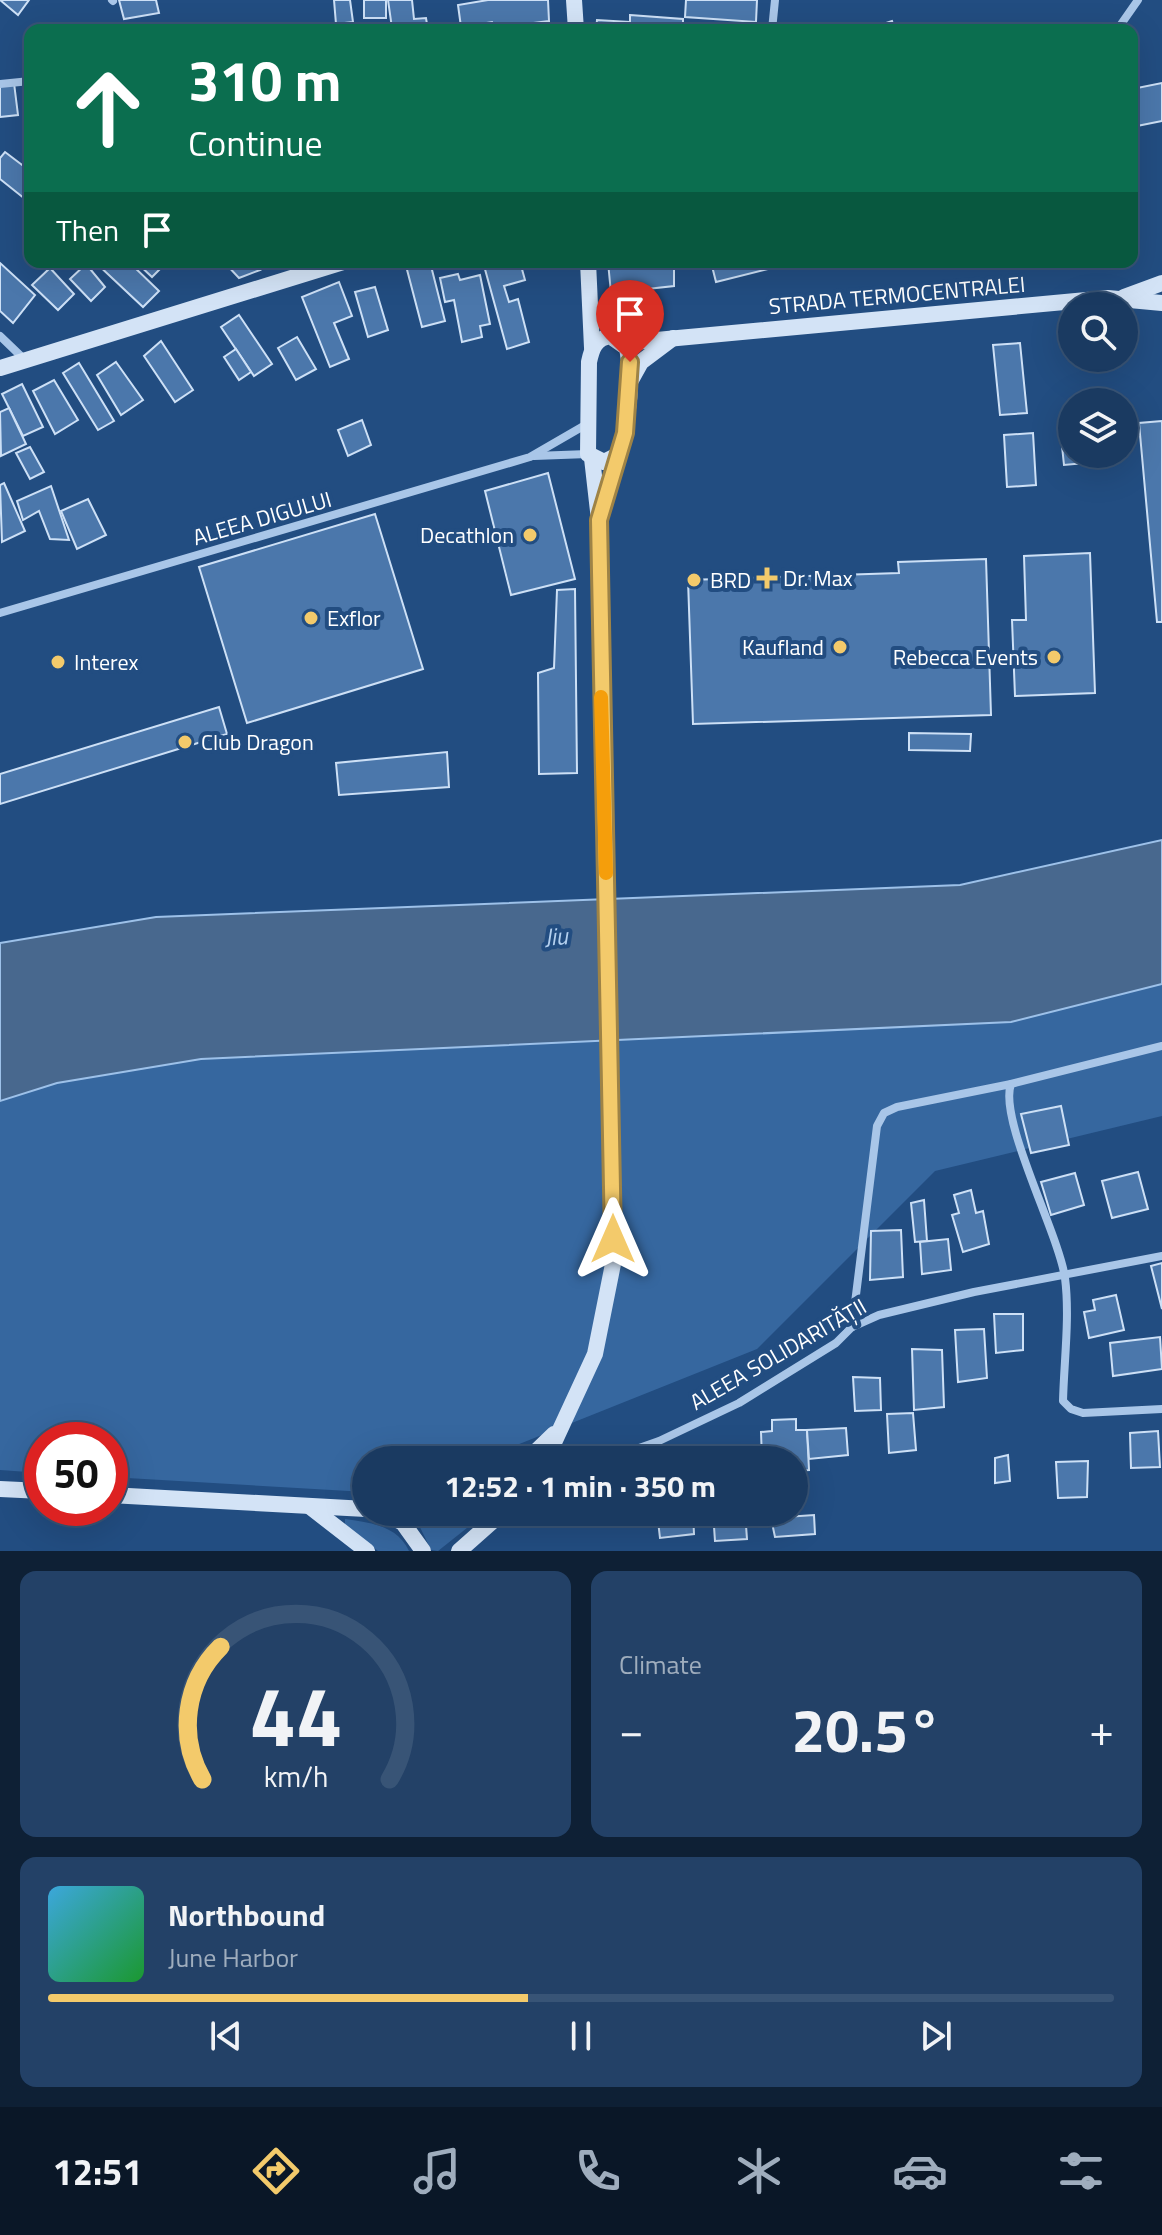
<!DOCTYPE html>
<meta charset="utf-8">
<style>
body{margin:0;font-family:"Titillium Web",sans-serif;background:#234167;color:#f1f3f6;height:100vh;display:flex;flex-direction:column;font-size:30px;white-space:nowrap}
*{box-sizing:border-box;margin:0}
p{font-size:26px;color:#9fadbd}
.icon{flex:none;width:44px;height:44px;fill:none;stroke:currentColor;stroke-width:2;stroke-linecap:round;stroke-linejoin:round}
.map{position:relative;height:1551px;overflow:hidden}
.side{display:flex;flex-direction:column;gap:20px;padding:20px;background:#0e2035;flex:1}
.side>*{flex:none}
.hud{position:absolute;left:24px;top:24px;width:1114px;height:244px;border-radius:16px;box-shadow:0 8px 32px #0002,0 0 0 2px #385476;background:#0b6e4f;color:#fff;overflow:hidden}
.tools{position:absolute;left:1058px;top:292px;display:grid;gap:16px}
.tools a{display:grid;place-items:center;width:80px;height:80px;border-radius:50%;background:#1a3a61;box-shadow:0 8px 32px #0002,0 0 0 2px #385476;font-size:40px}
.speed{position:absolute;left:24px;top:1422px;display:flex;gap:16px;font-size:40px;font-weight:700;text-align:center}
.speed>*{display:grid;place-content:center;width:104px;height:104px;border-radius:50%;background:#1a3a61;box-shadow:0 8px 32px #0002,0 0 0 2px #385476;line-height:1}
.speed .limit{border:12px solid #d22;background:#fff;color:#111}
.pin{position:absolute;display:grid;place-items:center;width:68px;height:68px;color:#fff;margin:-82px -34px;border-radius:50% 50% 50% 0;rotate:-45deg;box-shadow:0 0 8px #0007}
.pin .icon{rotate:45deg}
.me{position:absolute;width:88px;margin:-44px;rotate:0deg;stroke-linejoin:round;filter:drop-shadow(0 0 6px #0008)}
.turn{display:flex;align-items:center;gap:28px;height:168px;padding:0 32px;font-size:36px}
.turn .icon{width:104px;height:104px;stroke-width:2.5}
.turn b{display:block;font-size:56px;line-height:68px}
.then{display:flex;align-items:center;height:76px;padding:0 32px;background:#0003;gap:16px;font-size:30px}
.big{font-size:60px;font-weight:700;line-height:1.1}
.side .card{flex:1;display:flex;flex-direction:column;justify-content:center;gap:12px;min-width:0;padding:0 28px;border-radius:16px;background:#234167}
.side .dial{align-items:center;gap:0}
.dial svg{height:208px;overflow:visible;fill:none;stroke:#385476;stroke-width:7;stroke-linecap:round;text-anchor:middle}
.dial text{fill:#f1f3f6;stroke:none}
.song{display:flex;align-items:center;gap:24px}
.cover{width:96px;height:96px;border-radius:12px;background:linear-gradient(135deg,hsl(200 70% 55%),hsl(130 70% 35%))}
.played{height:8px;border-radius:4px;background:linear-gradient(90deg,#f3ca6b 45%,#385476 45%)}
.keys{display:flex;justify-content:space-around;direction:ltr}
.heat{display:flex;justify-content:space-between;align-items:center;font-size:44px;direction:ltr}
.side .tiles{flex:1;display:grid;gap:20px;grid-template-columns:1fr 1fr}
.card:last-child{grid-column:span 2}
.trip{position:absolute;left:352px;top:1446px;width:456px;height:80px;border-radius:40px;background:#1a3a61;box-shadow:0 8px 32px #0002,0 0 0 2px #385476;font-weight:700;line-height:80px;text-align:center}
.tab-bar{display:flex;height:128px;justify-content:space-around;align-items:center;background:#0a1727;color:#9fadbd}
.tab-bar .icon{width:56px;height:56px}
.tab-bar .active{color:#f3ca6b}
.tab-bar b{font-size:36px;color:#f1f3f6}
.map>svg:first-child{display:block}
</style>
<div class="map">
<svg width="1162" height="1551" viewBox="0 0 1162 1551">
<rect width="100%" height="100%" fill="#224d81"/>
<g fill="#36679f">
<polygon points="1162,984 1162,1116 935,1171 757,1349 504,1450 488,1460 366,1460 366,1492 110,1477 110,1440 42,1440 42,1473 0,1470 0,1101 57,1083 201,1059 1011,1022"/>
<polygon points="471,1512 487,1512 438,1551 431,1550 418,1523"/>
<path d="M345 1519C370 1523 397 1525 409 1551H378L345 1525Z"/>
</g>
<polygon fill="#48688e" stroke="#9dc1e9" stroke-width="2" points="1162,840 1162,984 1011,1022 201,1059 57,1083 0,1101 0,943 156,917 960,885"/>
<g fill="#4b77ab" stroke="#cde0f6" stroke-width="2">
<polygon points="0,0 29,0 18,15"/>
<polygon points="119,0 156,0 159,13 124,19"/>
<polygon points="334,0 350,0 353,22 336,24"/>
<rect x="364" y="0" width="22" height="18"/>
<polygon points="388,0 412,0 414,19 426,18 428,30 373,30 392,28"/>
<polygon points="488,0 548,0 549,21 494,28 492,22 461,27 458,5"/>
<polygon points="686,0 757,0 756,22 685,17"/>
<polygon points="630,15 683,19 683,27 716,30 596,30 597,20 630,22"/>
<polygon points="892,21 895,30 865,30"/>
<polygon points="14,83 18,115 0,117 0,85"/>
<polygon points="1162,83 1162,121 1132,127 1132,89"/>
<polygon points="5,152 30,171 30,203 0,179 0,158"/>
<polygon points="95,262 129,262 159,291 143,307"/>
<polygon points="136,262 167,262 152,277"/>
<polygon points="224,262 252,262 260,270 239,278"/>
<polygon points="405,262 430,262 445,321 422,327"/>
<polygon points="483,262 520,262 525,280 504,286 509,302 518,299 529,342 507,349"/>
<polygon points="608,262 686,262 686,268 674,269 674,286 611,293"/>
<polygon points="711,262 796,262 716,282"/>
<polygon points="0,263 35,295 13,323 0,311"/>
<polygon points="86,264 105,287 91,301 70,279"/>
<polygon points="50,268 74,294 58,310 32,285"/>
<polygon points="458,274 460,280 480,275 490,324 480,326 482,337 462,342 454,300 445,302 440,278"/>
<polygon points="339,282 352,316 334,323 349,359 330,367 302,297"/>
<polygon points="375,287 388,330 368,337 355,292"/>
<polygon points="239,315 272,364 254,376 221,327"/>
<polygon points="297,337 316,369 296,380 278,348"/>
<polygon points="161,341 193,390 175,402 144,356"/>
<polygon points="1020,343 1027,413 1000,415 993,345"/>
<polygon points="236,349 251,372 239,380 224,357"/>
<polygon points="116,362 143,400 121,415 97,375"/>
<polygon points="79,363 114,421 98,430 63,373"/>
<polygon points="54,380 78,420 55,434 33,391"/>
<polygon points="22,384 43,427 23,436 2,394"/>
<polygon points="9,408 26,444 1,456 0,412"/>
<polygon points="362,420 371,445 348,456 338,430"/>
<polygon points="1162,421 1162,622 1157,622 1139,423"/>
<polygon points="1072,426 1072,454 1084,454 1085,463 1064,465 1060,427"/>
<polygon points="1033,433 1036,485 1007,487 1004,435"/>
<polygon points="30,447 44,472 30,479 16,453"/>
<polygon points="548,473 575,579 511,595 485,491"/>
<polygon points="4,483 25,531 2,542 0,485"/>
<polygon points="51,486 69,540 50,539 39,511 23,520 17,501"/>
<polygon points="88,499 106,535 77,549 61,511"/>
<polygon points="375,514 423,669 247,723 199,567"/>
<polygon points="1090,553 1095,693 1015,696 1012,620 1026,620 1024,556"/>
<polygon points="986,559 991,715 693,724 688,580 899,573 898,562"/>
<polygon points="575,589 577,773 539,774 538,673 554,668 557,590"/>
<polygon points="219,707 227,734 0,804 0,774"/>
<polygon points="909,733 971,734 970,751 909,750"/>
<polygon points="447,752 449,787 339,795 336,763"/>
<polygon points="1061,1106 1069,1145 1031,1153 1021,1114"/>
<polygon points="1138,1172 1148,1209 1112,1218 1102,1181"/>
<polygon points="1075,1173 1084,1205 1051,1215 1041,1182"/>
<polygon points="971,1190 976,1213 983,1211 989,1244 963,1252 952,1215 959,1213 954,1195"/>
<polygon points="924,1200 927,1241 915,1242 911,1203"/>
<polygon points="901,1230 903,1277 870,1280 871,1231"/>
<polygon points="948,1239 951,1270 922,1274 920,1242"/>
<polygon points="1162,1263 1162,1309 1151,1266"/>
<polygon points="1116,1295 1124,1330 1089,1338 1084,1312 1095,1310 1093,1300"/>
<polygon points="994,1314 1023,1314 1023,1350 996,1353"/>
<polygon points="984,1329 987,1378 958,1382 955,1330"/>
<polygon points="1160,1337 1162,1369 1113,1376 1110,1343"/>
<polygon points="912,1349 942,1350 944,1407 914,1410"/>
<polygon points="853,1377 880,1378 881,1410 855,1411"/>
<polygon points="913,1413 916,1450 889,1453 887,1414"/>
<polygon points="796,1419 796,1430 807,1430 809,1470 794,1471 794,1460 762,1460 761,1432 772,1431 772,1420"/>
<polygon points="846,1428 848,1455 809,1459 807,1430"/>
<polygon points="1158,1431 1160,1467 1131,1468 1130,1433"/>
<polygon points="693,1447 709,1447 711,1460 693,1460"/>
<polygon points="1008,1455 1010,1481 995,1483 995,1458"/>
<polygon points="1088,1461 1087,1497 1058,1498 1056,1462"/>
<polygon points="657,1512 693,1512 694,1534 660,1538"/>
<polygon points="713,1512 745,1512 747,1539 715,1541"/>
<polygon points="814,1515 815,1534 775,1537 771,1518"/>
</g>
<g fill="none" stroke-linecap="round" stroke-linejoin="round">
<g stroke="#a9c6e8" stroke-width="8">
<polyline points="112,0 113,1"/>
<polyline points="772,30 775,0"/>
<polyline points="1117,30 1138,0"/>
<polyline points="0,84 30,81"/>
<polyline points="0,336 25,360"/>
<polyline points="534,456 588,454"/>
<polyline points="0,613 530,457 587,424"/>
<path d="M1162 1046 1011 1084C998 1119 1059 1234 1065 1278 1070 1317 1064 1361 1063 1401L1071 1409 1083 1413 1162 1409"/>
<polyline points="852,1327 877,1126 884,1113 897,1107 1011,1084"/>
<polyline points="605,1460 659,1441 739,1403 836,1343 852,1327 879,1315 974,1292 1162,1256"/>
</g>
<g stroke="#d3e3f6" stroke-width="16">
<polyline points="574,0 576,30"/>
<polyline points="588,262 592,348"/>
<polyline points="1124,297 1162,283"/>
<path d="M610 336 627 348C634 383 628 421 618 455L604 462 588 454 589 362C592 348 595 339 610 336Z"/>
<polyline points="624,343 1108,298 1162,303"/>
<polyline points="0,368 343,262"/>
<polyline points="631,380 641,362 673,338"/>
<polyline points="601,511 618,455"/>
<polyline points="527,1460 554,1434"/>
<polyline points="546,1460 595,1354 613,1264 599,520 592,458"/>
<polyline points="0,1489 42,1491"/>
<polyline points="110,1495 366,1509"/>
<polyline points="309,1506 367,1551"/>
<polyline points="382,1512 403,1523 423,1551"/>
<polyline points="459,1551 503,1512"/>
</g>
</g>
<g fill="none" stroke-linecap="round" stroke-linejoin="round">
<defs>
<polyline id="route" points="613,1239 599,520 625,433 630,362"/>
</defs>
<use href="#route" stroke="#9e8346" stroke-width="20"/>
<use href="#route" stroke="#f3ca6b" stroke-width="14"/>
<polyline stroke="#f59e0b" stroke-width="14" points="601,697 606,873"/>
</g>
<g fill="#f3ca6b" stroke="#224d81" stroke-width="3">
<circle cx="530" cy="535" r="8"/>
<path d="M763 566h8v8h8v8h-8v8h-8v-8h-8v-8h8z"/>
<circle cx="694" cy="580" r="8"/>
<circle cx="311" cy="618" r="8"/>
<circle cx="840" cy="647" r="8"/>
<circle cx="1054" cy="657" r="8"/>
<circle cx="58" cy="662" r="8"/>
<circle cx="185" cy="742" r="8"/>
</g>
<g text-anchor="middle" stroke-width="8" stroke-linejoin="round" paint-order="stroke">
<g font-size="22" fill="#fff" stroke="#224d81">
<text transform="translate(897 295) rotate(-5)" y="8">STRADA TERMOCENTRALEI</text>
<text transform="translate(262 518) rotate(-16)" y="8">ALEEA DIGULUI</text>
<text transform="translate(778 1354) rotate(-30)" y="8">ALEEA SOLIDARITĂȚII</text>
</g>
<g font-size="22" fill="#fff" stroke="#224d81" text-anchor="start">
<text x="514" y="543" text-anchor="end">Decathlon</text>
<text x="783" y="586">Dr. Max</text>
<text x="710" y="588">BRD</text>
<text x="327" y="626">Exflor</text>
<text x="824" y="655" text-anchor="end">Kaufland</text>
<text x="1038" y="665" text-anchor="end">Rebecca Events</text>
<text x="74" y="670">Interex</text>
<text x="201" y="750">Club Dragon</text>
</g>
<g font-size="24" font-style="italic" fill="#b4d0ef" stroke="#224d81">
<text transform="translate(556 937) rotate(-4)" y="8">Jiu</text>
</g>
</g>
</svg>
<div class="tools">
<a><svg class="icon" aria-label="search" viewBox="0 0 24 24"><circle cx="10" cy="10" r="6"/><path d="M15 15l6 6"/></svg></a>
<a><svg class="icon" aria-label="layers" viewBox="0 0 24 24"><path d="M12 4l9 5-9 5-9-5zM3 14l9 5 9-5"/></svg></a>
</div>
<div class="speed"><div class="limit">50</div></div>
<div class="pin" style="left:630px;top:362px;background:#d93025"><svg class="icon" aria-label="arrive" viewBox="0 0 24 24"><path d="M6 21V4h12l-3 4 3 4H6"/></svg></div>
<svg class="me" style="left:613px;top:1239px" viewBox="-20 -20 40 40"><path d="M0-17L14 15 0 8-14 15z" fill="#f3ca6b" stroke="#fff" stroke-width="4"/></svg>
<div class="trip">12:52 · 1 min · 350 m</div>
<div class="hud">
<div class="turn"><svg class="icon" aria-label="ahead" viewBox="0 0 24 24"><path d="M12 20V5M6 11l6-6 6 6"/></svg><div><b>310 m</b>Continue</div></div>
<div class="then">Then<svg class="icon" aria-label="arrive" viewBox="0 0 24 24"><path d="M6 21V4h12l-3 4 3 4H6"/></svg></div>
</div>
</div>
<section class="side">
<div class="tiles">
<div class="card dial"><svg viewBox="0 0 100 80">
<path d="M14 69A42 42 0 1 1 86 69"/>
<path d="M14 69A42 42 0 0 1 21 18" stroke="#f3ca6b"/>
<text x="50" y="56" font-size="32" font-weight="700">44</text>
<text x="50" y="72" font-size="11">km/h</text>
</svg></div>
<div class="card"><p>Climate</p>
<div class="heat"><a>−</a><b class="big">20.5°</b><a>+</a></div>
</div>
<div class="card">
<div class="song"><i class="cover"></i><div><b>Northbound</b><p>June Harbor</p></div></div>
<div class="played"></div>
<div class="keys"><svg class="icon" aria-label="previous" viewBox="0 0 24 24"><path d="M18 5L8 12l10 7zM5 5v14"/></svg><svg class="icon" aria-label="pause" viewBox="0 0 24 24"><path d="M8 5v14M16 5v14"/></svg><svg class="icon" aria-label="next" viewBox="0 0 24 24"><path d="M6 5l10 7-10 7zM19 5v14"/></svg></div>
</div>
</div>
</section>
<nav class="tab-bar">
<b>12:51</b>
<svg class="icon active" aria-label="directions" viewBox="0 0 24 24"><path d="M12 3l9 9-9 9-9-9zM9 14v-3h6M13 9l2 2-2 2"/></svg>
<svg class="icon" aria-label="music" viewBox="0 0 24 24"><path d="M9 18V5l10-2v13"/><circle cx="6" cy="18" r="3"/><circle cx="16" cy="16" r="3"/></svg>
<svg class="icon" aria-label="phone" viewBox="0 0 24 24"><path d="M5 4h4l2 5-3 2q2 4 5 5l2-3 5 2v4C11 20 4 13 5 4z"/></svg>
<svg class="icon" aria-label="climate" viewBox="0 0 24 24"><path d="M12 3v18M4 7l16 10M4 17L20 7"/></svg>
<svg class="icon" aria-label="car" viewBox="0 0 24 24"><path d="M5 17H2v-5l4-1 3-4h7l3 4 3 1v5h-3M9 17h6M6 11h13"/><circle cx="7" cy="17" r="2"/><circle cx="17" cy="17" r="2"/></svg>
<svg class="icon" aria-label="filters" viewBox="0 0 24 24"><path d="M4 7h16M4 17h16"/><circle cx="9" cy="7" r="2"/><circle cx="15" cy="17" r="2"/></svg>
</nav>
